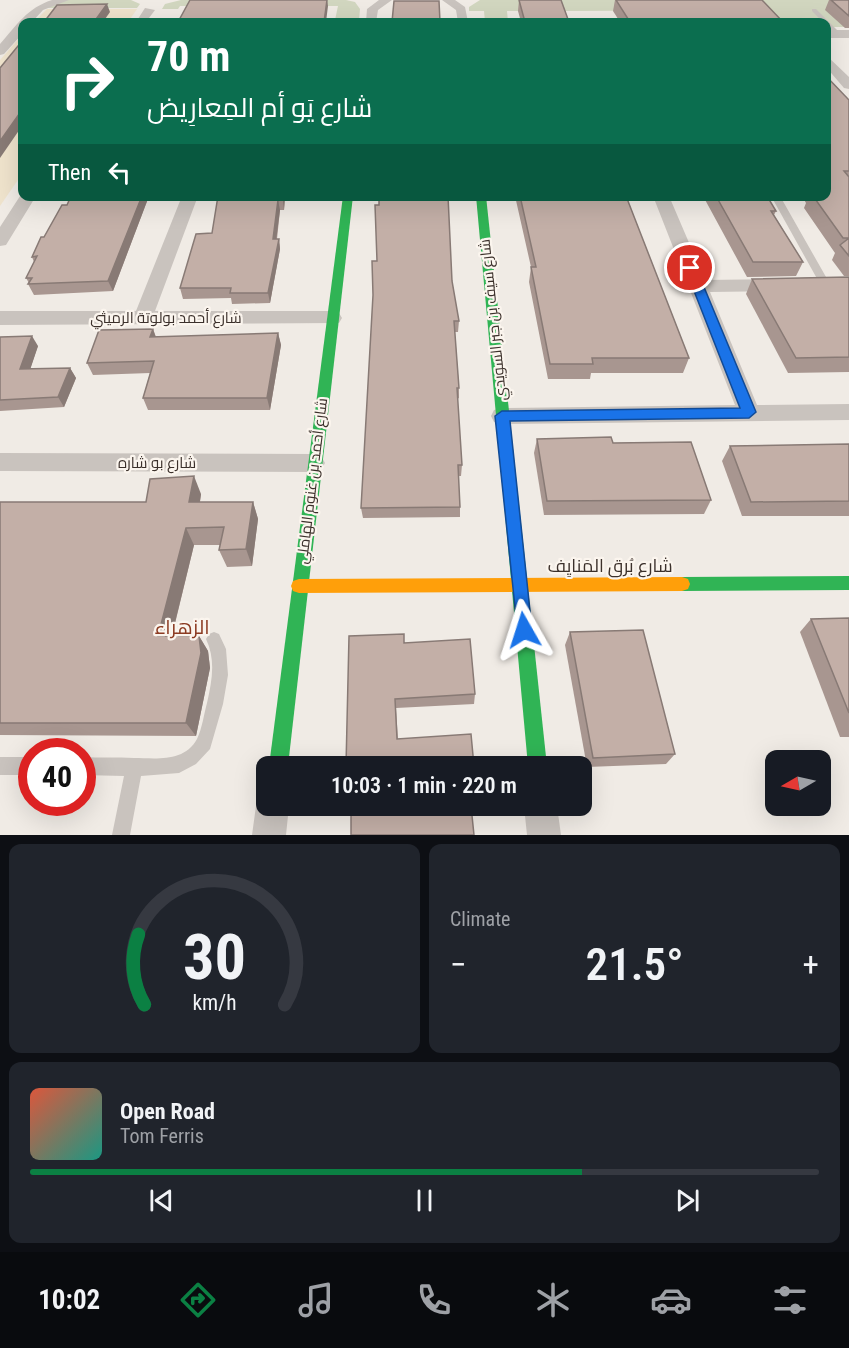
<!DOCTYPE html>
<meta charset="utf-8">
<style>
body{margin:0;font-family:"Roboto Condensed",Cairo,sans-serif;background:#20242c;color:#f1f3f6;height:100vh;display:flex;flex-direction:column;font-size:22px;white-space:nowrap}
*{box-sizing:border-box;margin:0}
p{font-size:20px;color:#9ea1a6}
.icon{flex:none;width:33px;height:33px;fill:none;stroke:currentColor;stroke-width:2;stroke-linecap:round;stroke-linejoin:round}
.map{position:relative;height:835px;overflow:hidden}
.side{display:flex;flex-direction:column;gap:9px;padding:9px;background:#0d0f14;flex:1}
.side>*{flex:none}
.hud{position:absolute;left:18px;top:18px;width:813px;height:183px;border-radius:12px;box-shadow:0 6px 24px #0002;background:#0b6e4f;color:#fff;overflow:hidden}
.needle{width:39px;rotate:261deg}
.buttons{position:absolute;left:765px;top:750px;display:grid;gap:12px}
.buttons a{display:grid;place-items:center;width:66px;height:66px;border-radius:12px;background:#171b24;box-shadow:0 6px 24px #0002;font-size:30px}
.speed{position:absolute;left:18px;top:738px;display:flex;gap:12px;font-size:30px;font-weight:700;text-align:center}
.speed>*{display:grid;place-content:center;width:78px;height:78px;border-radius:50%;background:#171b24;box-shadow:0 6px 24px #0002;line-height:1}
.speed .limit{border:9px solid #d22;background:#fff;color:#111}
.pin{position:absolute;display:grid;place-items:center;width:51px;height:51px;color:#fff;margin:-26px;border:3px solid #fff;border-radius:50%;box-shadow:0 2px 6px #0007}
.me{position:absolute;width:66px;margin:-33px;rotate:354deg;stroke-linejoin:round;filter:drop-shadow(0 0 4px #0008)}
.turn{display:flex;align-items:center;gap:21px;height:126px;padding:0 30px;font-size:27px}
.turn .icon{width:78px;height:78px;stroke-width:2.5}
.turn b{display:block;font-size:42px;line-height:51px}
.then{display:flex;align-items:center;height:57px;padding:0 30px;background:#0003;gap:12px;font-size:22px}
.big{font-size:45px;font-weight:600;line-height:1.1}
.side .tile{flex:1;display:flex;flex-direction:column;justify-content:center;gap:9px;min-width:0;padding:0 21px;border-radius:12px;background:#20242c}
.side .dial{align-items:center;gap:0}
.dial svg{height:156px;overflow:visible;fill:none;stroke:#363941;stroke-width:7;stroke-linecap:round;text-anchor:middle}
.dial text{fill:#f1f3f6;stroke:none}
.song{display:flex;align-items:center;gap:18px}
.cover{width:72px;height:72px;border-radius:9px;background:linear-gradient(135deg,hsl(10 70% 55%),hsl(170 70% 35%))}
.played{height:6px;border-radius:3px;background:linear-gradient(90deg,#0b8043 70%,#363941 70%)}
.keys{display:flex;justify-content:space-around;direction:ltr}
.heat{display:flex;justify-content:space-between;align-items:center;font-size:33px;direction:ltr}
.side .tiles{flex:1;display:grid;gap:9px;grid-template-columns:1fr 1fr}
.tile:last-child{grid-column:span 2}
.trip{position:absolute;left:256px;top:756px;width:336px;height:60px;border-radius:12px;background:#171b24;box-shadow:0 6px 24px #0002;font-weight:600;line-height:60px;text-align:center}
.tab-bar{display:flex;height:96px;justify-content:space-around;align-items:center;background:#090b0e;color:#9ea1a6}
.tab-bar .icon{width:42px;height:42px}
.tab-bar .active{color:#0b8043}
.tab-bar b{font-size:27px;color:#f1f3f6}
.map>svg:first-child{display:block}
</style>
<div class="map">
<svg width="849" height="835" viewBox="0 0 849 835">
<rect width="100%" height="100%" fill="#f0ebe5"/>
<g fill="#d1d6bf">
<polygon points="63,0 131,0 140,4 137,8 44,8"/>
<polygon points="181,0 346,0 355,2 360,9 359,20 335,20 338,6 180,6 178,9 162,9 165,4"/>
<polygon points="480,0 849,0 849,27 827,27 826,22 767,22 757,10 565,11 568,22 552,11 507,11 508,22 485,22 484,11 469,11 469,7"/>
</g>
<g fill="#efe3cc">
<polygon points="47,9 137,9 128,22 34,22"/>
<polygon points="22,35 22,174 0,206 0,60"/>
</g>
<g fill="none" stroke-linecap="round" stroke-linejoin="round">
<g fill="#c9c3be" fill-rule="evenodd">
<polygon points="812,9 816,9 840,33 840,35 836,35 826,26 826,22 823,22 812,11"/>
<polygon points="771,196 780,196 830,284 829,286 821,286 820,284"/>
<path d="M214 632 219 634 226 649 228 675 223 704 210 749 196 764 179 773 141 776 130 835H112L124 776 82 775V757C100 758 117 757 134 758 155 758 184 763 197 739 202 729 204 714 207 703 212 681 216 660 206 639L209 634Z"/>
<rect x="0" y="757" width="32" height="18"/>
</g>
<g fill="#c9c3be" fill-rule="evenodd">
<path d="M52 0H69L43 10 32 22H22V34L4 54 0 55V44C17 25 27 8 52 0Z"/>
<polygon points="379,0 392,0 378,10 376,22 366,22 367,9"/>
<polygon points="442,0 455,0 465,7 468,22 458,22 456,10"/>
<polygon points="145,8 155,10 146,22 136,22"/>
<rect x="826" y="30" width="23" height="8"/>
<polygon points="826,55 849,77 849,89 844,88 826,67"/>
<polygon points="22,193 22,196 36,196 6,245 0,246 0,227"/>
<polygon points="182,196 198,196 155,311 332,311 339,313 342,318 339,323 0,325 0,311 136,311"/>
<polygon points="653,196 669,196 705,280 780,279 789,285 780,291 710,292 757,405 849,404 849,420 502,424 494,422 491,416 494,410 502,408 735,405"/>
<polygon points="0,453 313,454 321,456 325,463 321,470 313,472 0,471"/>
<polygon points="267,792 267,806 289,806 286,835 252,835 256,806 261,794"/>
<polygon points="524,806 557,806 561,835 527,835"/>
</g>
<g fill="#30b455" fill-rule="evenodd">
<polygon points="343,196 353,196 288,766 269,766"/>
<polygon points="476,196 486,196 547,766 528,766"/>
<polygon points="849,576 849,590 682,591 676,589 674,584 676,579 682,577"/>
</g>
<polygon fill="#ff9f0a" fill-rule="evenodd" points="682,577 688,579 690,584 688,589 682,591 299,593 293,591 291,586 293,581 299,579"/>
</g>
<g fill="#a89690">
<polygon points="519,0 561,0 569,22 521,22 518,11"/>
<polygon points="615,0 762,0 783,22 620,22 613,11"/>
<polygon points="829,0 849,0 849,28 845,28 825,10"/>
<polygon points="849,100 849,276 844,276 832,260 835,253 804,208 806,203 802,196 826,196"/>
<polygon points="149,196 113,291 34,295 28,284 29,283 26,278 34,262 32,257 67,205"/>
<polygon points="218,196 285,196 284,210 280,210 277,239 279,239 280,249 270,303 232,304 231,298 183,299 180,288 212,233"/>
<polygon points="515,196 626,196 689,358 683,373 591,373 590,379 548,379 529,282 531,267"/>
<polygon points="703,196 767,196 776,211 774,215 803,262 796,276 747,277"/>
<polygon points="849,277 849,372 788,373 746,294 752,279"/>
<polygon points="452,281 459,321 458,332 455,332 459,388 459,398 457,399 462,465 461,476 458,476 460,507 460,517 363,518 361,508"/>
<polygon points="153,329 156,337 278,333 281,345 270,410 148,410 143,398 150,373 93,375 87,363"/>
<polygon points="0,337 38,346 30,369 70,368 76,378 64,407 0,411"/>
<polygon points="537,439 613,443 711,500 704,514 544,515 534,453"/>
<polygon points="849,444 849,516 742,516 722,461 730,446"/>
<polygon points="201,494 200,502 253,502 258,519 252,566 227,567 219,550 220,545 194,545 172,636 199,636 208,651 210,668 196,736 0,735 0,502 146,502"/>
<polygon points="849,618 849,737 840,737 800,632 811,619"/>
<polygon points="570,632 675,754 666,764 587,767 565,645"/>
<polygon points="404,642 475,694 474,704 396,708 398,739 346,766"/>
</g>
<g fill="#887a75">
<polygon points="327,0 328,6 326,22 324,22"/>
<polygon points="107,4 110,12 103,22 94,22"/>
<polygon points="22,110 22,126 0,158 0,141"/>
<polygon points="142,196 149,196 113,291 108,281"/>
<polygon points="283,196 285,196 284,210 283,200"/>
<polygon points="278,200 280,210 275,249 273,239"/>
<polygon points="279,239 280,249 270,303 268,293"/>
<polygon points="153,329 157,341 150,337"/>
<polygon points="278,333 281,345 270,410 267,398"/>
<polygon points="32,336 38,346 27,379 20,369"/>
<polygon points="70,368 76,378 64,407 58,397"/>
<polygon points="194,476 201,494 197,520 189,502"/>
<polygon points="253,502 258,519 252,566 246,549"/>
<polygon points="186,528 194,545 168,651 158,636"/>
<polygon points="199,636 208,651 210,668 196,736 186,723"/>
</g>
<g fill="#c3afa7" stroke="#887a75" stroke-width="1.5">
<polygon points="190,0 327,0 324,22 178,22"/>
<polygon points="519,0 561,0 569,22 525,22"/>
<polygon points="616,0 762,0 783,22 630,22"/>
<polygon points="831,0 849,0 849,16"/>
<polygon points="394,1 439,1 440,22 392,22"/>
<polygon points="107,4 94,22 44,22 57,5"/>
<polygon points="22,41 22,110 0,141 0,68"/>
<polygon points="826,76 849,100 849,171 844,171 849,177 849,256 840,245 849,238 843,238 813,196 826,196"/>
<polygon points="71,196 142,196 108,281 28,284 32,278 26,278 37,256 32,257 41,237 44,237 62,205 67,205"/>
<polygon points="218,196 283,196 283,200 278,200 273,239 279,239 268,293 230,293 231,288 180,288 196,234 212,233"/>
<polygon points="379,196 448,196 452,281 459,321 454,321 459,388 457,388 462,465 458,465 460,507 361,508 373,295 372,261 377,261 375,205 379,205"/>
<polygon points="520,196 626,196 689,358 592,358 593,364 550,364 531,267 536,267"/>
<polygon points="716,196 767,196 776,211 771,211 803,262 753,262"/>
<polygon points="849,277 849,357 796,358 752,279"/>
<polygon points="153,329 150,337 278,333 267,398 143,398 154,361 87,363 99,330"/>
<polygon points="32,336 20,369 70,368 58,397 0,400 0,337"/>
<polygon points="611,437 613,443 691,442 711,500 547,501 537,439"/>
<polygon points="849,444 849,501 751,502 730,446"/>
<polygon points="194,476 189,502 253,502 246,549 219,550 224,527 186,528 158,636 199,636 201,653 186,723 0,723 0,502 146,502 150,479"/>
<polygon points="849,618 849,713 811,619"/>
<polygon points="643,630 675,754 593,758 570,632"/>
<polygon points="404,634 404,643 470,639 475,694 395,699 397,739 471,734 474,766 346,766 349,636"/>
<polygon points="351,806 471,806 474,835 351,835"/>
</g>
<polygon fill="#1a73e8" stroke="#114b97" stroke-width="1.5" points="686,266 696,268 756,412 749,418 510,421 532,630 530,636 524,638 518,636 495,416 502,411 740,408 685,268"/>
<g text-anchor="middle" stroke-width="4.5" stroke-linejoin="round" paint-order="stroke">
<g font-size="15" fill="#3b302b" stroke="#fbf5ee">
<text x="166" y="323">شارع أحمد بولوتة الرميثي</text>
<text transform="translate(493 320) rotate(-96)" y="5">شارع سيف بن جبر السويدي</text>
<text x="157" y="468">شارع بو شاره</text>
<text transform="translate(312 481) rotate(-83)" y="5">شارع أحمد بن غنوم الهاملي</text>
</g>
<g font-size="18" fill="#3b302b" stroke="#fbf5ee">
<text x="610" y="572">شارع بُرق المَنايِف</text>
</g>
<g font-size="20" fill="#8c3b22" stroke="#fbf5ee">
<text x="182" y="634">الزهراء</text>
</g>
</g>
</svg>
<div class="buttons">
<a><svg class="needle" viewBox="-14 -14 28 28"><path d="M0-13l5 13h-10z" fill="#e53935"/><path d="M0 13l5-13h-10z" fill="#9ea1a6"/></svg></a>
</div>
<div class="speed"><div class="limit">40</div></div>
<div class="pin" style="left:690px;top:268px;background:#d93025"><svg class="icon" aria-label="arrive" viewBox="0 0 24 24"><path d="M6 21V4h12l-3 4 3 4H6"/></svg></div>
<svg class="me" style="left:524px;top:630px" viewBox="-20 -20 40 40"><path d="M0-17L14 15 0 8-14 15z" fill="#1a73e8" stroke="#fff" stroke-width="4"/></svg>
<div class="trip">10:03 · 1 min · 220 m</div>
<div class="hud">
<div class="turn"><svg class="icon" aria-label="right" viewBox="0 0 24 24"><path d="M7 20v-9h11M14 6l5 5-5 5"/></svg><div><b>70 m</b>شارع يَو أم المِعارِيض</div></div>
<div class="then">Then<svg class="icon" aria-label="left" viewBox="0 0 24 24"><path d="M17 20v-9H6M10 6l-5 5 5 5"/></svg></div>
</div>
</div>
<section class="side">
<div class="tiles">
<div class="tile dial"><svg viewBox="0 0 100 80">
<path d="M14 69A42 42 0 1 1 86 69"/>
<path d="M14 69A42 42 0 0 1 11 33" stroke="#0b8043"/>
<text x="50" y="56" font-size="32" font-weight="700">30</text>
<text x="50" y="72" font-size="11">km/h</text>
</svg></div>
<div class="tile"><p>Climate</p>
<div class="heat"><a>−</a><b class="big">21.5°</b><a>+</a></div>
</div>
<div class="tile">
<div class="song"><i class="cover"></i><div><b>Open Road</b><p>Tom Ferris</p></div></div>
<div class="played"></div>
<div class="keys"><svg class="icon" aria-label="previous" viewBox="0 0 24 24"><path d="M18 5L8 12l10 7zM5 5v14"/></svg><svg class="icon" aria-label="pause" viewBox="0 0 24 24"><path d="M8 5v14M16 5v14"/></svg><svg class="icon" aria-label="next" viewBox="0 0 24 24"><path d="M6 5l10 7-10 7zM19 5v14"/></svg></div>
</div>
</div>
</section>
<nav class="tab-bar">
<b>10:02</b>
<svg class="icon active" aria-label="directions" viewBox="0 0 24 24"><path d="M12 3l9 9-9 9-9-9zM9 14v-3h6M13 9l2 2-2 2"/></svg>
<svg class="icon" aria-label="music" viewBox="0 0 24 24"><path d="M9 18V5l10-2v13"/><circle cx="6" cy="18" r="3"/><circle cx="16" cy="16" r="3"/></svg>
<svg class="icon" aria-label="phone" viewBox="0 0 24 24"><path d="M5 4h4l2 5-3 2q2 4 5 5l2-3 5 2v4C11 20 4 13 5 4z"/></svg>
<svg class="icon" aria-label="climate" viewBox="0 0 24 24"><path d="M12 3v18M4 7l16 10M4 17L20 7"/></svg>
<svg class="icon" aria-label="car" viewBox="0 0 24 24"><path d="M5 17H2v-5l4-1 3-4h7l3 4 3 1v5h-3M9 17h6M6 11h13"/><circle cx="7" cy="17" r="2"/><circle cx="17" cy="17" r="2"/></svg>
<svg class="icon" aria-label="filters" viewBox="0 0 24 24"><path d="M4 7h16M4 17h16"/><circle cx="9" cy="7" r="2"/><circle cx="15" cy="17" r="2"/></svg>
</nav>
